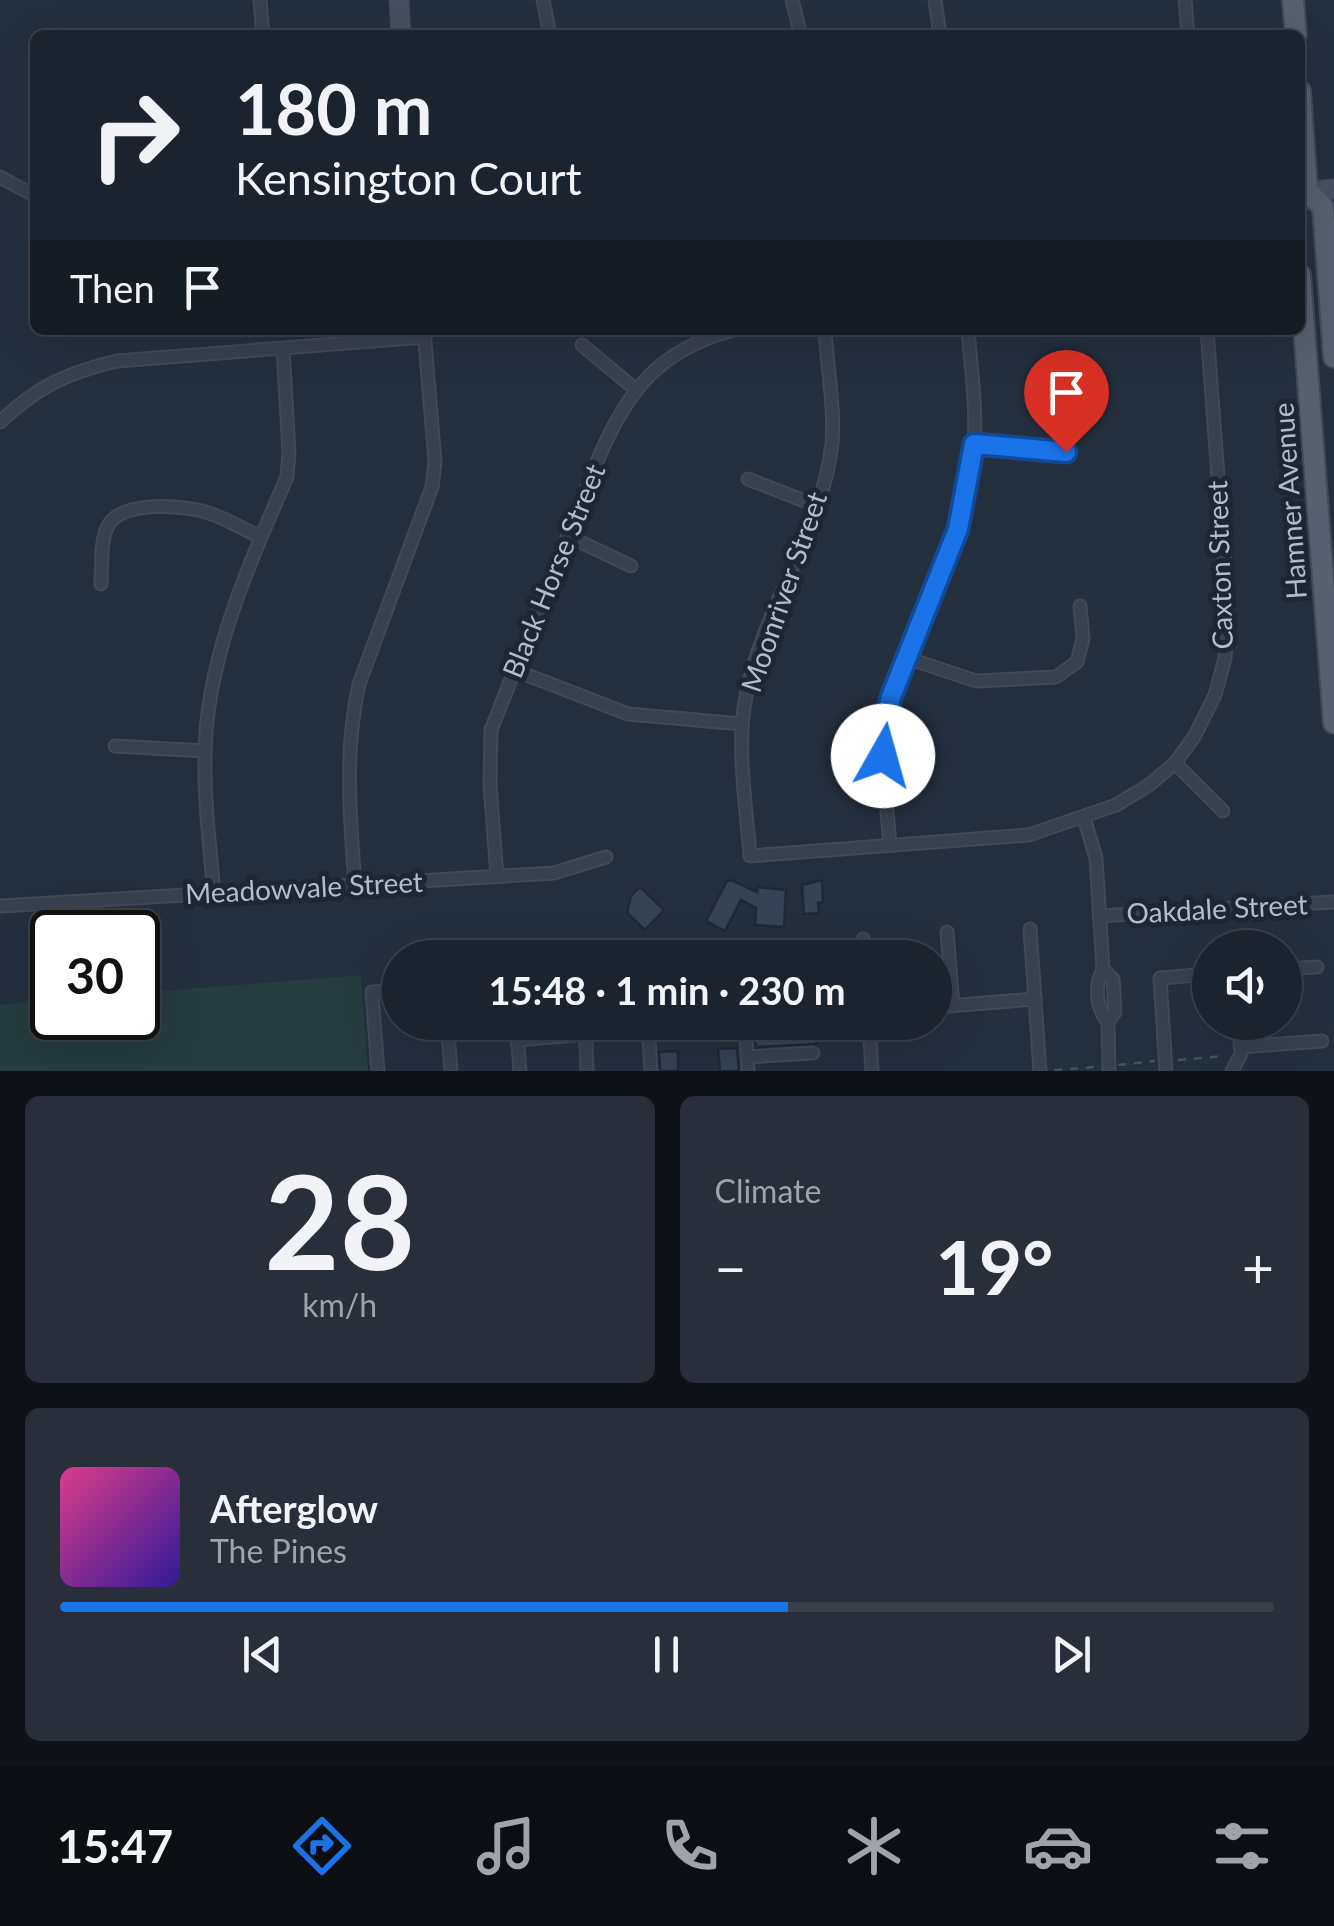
<!DOCTYPE html>
<meta charset="utf-8">
<style>
body{margin:0;font-family:Lato,sans-serif;background:#282f3a;color:#f1f3f6;height:100vh;display:flex;flex-direction:column;font-size:38px;white-space:nowrap}
*{box-sizing:border-box;margin:0}
p{font-size:32px;color:#a0a4aa}
.icon{flex:none;width:55px;height:55px;fill:none;stroke:currentColor;stroke-width:2;stroke-linecap:round;stroke-linejoin:round}
.map{position:relative;height:1071px;overflow:hidden}
.side{display:flex;flex-direction:column;gap:25px;padding:25px;background:#0f1319;flex:1}
.side>*{flex:none}
.guide{position:absolute;left:30px;top:30px;width:1275px;height:305px;border-radius:15px;box-shadow:0 10px 40px #0002,0 0 0 2px #39404a;background:#1b232e;color:#f1f3f6;overflow:hidden}
.fabs{position:absolute;left:1192px;top:930px;display:grid;gap:20px}
.fabs a{display:grid;place-items:center;width:110px;height:110px;border-radius:50%;background:#1b232e;box-shadow:0 10px 40px #0002,0 0 0 2px #39404a;font-size:50px}
.speed{position:absolute;left:30px;top:910px;display:flex;gap:20px;font-size:50px;font-weight:700;text-align:center}
.speed>*{display:grid;place-content:center;width:130px;height:130px;border-radius:50%;background:#1b232e;box-shadow:0 10px 40px #0002,0 0 0 2px #39404a;line-height:1}
.speed .limit{border:5px solid #111;border-radius:15px;background:#fff;color:#111}
.pin{position:absolute;display:grid;place-items:center;width:85px;height:85px;color:#fff;margin:-102px -42px;border-radius:50% 50% 50% 0;rotate:-45deg;box-shadow:0 0 10px #0007}
.pin .icon{rotate:45deg}
.me{position:absolute;width:110px;margin:-55px;rotate:7deg;stroke-linejoin:round;filter:drop-shadow(0 0 8px #0008)}
.turn{display:flex;align-items:center;gap:35px;height:210px;padding:0 40px;font-size:45px}
.turn .icon{width:130px;height:130px;stroke-width:2.5}
.turn b{display:block;font-size:70px;line-height:85px}
.then{display:flex;align-items:center;height:95px;padding:0 40px;background:#0003;gap:20px;font-size:38px}
.big{font-size:75px;font-weight:700;line-height:1.1}
.side .card{flex:1;display:flex;flex-direction:column;justify-content:center;gap:15px;min-width:0;padding:0 35px;border-radius:15px;background:#282f3a}
.side .dial{align-items:center;gap:0}
.dial b{font-size:130px;line-height:1}
.song{display:flex;align-items:center;gap:30px}
.cover{width:120px;height:120px;border-radius:15px;background:linear-gradient(135deg,hsl(330 70% 55%),hsl(250 70% 35%))}
.played{height:10px;border-radius:5px;background:linear-gradient(90deg,#1a73e8 60%,#39404a 60%)}
.keys{display:flex;justify-content:space-around;direction:ltr}
.heat{display:flex;justify-content:space-between;align-items:center;font-size:55px;direction:ltr}
.side .tiles{flex:1;display:grid;gap:25px;grid-template-columns:1fr 1fr}
.card:last-child{grid-column:span 2}
.trip{position:absolute;left:382px;top:940px;width:570px;height:100px;border-radius:50px;background:#1b232e;box-shadow:0 10px 40px #0002,0 0 0 2px #39404a;font-weight:700;line-height:100px;text-align:center}
.tab-bar{display:flex;height:160px;justify-content:space-around;align-items:center;background:#0b0e12;color:#a0a4aa}
.tab-bar .icon{width:70px;height:70px}
.tab-bar .on{color:#1a73e8}
.tab-bar b{font-size:45px;color:#f1f3f6}
.map>svg:first-child{display:block}
</style>
<div class="map">
<svg width="1334" height="1071" viewBox="0 0 1334 1071">
<rect width="100%" height="100%" fill="#242f3e"/>
<polygon fill="#263c3f" points="361,975 368,1071 0,1071 0,1005 52,1000 52,1018 138,1018 138,993"/>
<g fill="#364354" stroke="#1f2835" stroke-width="2.5">
<polygon points="731,880 757,892 757,887 786,890 784,927 755,925 756,908 741,900 725,931 706,921 727,881"/>
<polygon points="822,880 823,902 818,903 819,913 804,914 802,885"/>
<polygon points="640,887 664,910 645,930 627,913 631,896"/>
<polygon points="814,1028 816,1044 756,1047 755,1031"/>
<polygon points="737,1048 739,1071 720,1071 718,1049"/>
<polygon points="678,1051 678,1071 660,1071 659,1052"/>
</g>
<g fill="none" stroke-linecap="round" stroke-linejoin="round">
<defs>
<g id="street">
<polyline points="260,0 263,35"/>
<polyline points="543,0 550,35"/>
<polyline points="792,0 801,35"/>
<polyline points="935,0 940,35"/>
<polyline points="1185,0 1188,35"/>
<polyline points="0,177 35,196"/>
<path d="M825 330C827 367 835 407 832 444 822 531 762 611 746 696 736 747 746 804 750 856L1029 835 1116 805 1149 785 1175 763 1194 737 1215 695 1225 658 1228 610 1207 330"/>
<polyline points="582,345 635,389"/>
<path d="M0 422C38 386 67 373 117 361L425 337"/>
<polyline points="974,444 1066,452"/>
<polyline points="748,479 815,505"/>
<polyline points="568,536 631,566"/>
<path d="M101 584C102 567 100 538 109 524 125 500 187 505 212 514 228 520 245 530 261 537"/>
<polyline points="907,658 976,681 1056,677 1077,662 1083,639 1080,606"/>
<polyline points="514,670 628,714 742,724"/>
<polyline points="115,746 205,751"/>
<polyline points="1175,763 1223,811"/>
<path d="M1084 818 1096 858 1103 969C1094 985 1096 1008 1108 1022"/>
<path d="M890 845C886 795 878 746 891 697 923 617 967 534 974 447 977 408 971 368 968 330"/>
<path d="M497 876 490 785 491 730 599 457C628 389 660 350 733 330"/>
<path d="M355 885C350 816 344 752 359 684L432 487 435 462 424 330"/>
<path d="M214 893C210 848 204 801 205 755 206 658 249 565 287 477L289 452 283 349"/>
<polyline points="0,906 554,873 606,857"/>
<polyline points="1099,916 1334,902"/>
<polyline points="1030,929 1040,1071"/>
<polyline points="947,932 953,1006"/>
<polyline points="863,939 864,958"/>
<polyline points="778,949 778,958"/>
<polyline points="712,954 712,958"/>
<polyline points="1103,969 1113,979 1115,1012 1108,1022 1109,1071"/>
<polyline points="1285,969 1317,967"/>
<polyline points="935,1007 1035,999"/>
<polyline points="447,1022 451,1071"/>
<polyline points="516,1022 520,1071"/>
<polyline points="585,1022 587,1071"/>
<polyline points="648,1022 651,1071"/>
<polyline points="745,1022 748,1071"/>
<polyline points="869,1022 872,1071"/>
<polyline points="518,1040 725,1022"/>
<polyline points="1240,1047 1322,1041"/>
<polyline points="747,1057 813,1053"/>
<polyline points="378,1071 372,992 400,990"/>
<polyline points="1166,1071 1160,978 1210,974"/>
<polyline points="1232,1071 1241,1054 1239,1022"/>
</g>
<g id="secondary">
<polyline points="399,0 401,35"/>
<polyline points="1300,192 1334,189"/>
</g>
<g id="primary">
<polyline points="1293,0 1296,35"/>
<polyline points="1300,91 1307,191 1300,201"/>
<polyline points="1307,191 1323,207 1334,357"/>
<polyline points="1300,275 1334,723"/>
</g>
</defs>
<use href="#street" stroke="#414a57" stroke-width="15"/>
<use href="#secondary" stroke="#414a57" stroke-width="21"/>
<use href="#primary" stroke="#414a57" stroke-width="24"/>
<g stroke="#3f5557" stroke-width="2.5" stroke-dasharray="8 8" stroke-linecap="butt">
<polyline points="1178,1060 1225,1056"/>
<polyline points="1118,1065 1155,1061"/>
<polyline points="1054,1070 1095,1067"/>
</g>
<use href="#street" stroke="#38414e" stroke-width="11"/>
<use href="#secondary" stroke="#465061" stroke-width="18"/>
<use href="#primary" stroke="#56606e" stroke-width="20"/>
</g>
<g fill="none" stroke-linecap="round" stroke-linejoin="round">
<defs>
<polyline id="route" points="883,756 884,724 891,697 958,529 974,444 1066,452"/>
</defs>
<use href="#route" stroke="#114b97" stroke-width="25"/>
<use href="#route" stroke="#1a73e8" stroke-width="18"/>
</g>
<g text-anchor="middle" stroke-width="10" stroke-linejoin="round" paint-order="stroke">
<g font-size="28" fill="#b4bcc9" stroke="#1d2633">
<text transform="translate(1290 501) rotate(-94)" y="10">Hamner Avenue</text>
<text transform="translate(1220 565) rotate(-92)" y="10">Caxton Street</text>
<text transform="translate(554 571) rotate(-68)" y="10">Black Horse Street</text>
<text transform="translate(784 592) rotate(-71)" y="10">Moonriver Street</text>
<text transform="translate(304 888) rotate(-3)" y="10">Meadowvale Street</text>
<text transform="translate(1217 909) rotate(-3)" y="10">Oakdale Street</text>
</g>
</g>
</svg>
<div class="fabs">
<a><svg class="icon" aria-label="sound" viewBox="0 0 24 24"><path d="M4 9h4l5-4v14l-5-4H4zM17 9q2 3 0 6"/></svg></a>
</div>
<div class="speed"><div class="limit">30</div></div>
<div class="pin" style="left:1066px;top:452px;background:#d93025"><svg class="icon" aria-label="arrive" viewBox="0 0 24 24"><path d="M6 21V4h12l-3 4 3 4H6"/></svg></div>
<svg class="me" style="left:883px;top:756px" viewBox="-20 -20 40 40"><circle r="19" fill="#fff"/><path d="M0-13L10 11 0 6-10 11z" fill="#1a73e8"/></svg>
<div class="trip">15:48 · 1 min · 230 m</div>
<div class="guide">
<div class="turn"><svg class="icon" aria-label="right" viewBox="0 0 24 24"><path d="M7 20v-9h11M14 6l5 5-5 5"/></svg><div><b>180 m</b>Kensington Court</div></div>
<div class="then">Then<svg class="icon" aria-label="arrive" viewBox="0 0 24 24"><path d="M6 21V4h12l-3 4 3 4H6"/></svg></div>
</div>
</div>
<section class="side">
<div class="tiles">
<div class="card dial"><b>28</b><p>km/h</p></div>
<div class="card"><p>Climate</p>
<div class="heat"><a>−</a><b class="big">19°</b><a>+</a></div>
</div>
<div class="card">
<div class="song"><i class="cover"></i><div><b>Afterglow</b><p>The Pines</p></div></div>
<div class="played"></div>
<div class="keys"><svg class="icon" aria-label="previous" viewBox="0 0 24 24"><path d="M18 5L8 12l10 7zM5 5v14"/></svg><svg class="icon" aria-label="pause" viewBox="0 0 24 24"><path d="M8 5v14M16 5v14"/></svg><svg class="icon" aria-label="next" viewBox="0 0 24 24"><path d="M6 5l10 7-10 7zM19 5v14"/></svg></div>
</div>
</div>
</section>
<nav class="tab-bar">
<b>15:47</b>
<svg class="icon on" aria-label="directions" viewBox="0 0 24 24"><path d="M12 3l9 9-9 9-9-9zM9 14v-3h6M13 9l2 2-2 2"/></svg>
<svg class="icon" aria-label="music" viewBox="0 0 24 24"><path d="M9 18V5l10-2v13"/><circle cx="6" cy="18" r="3"/><circle cx="16" cy="16" r="3"/></svg>
<svg class="icon" aria-label="phone" viewBox="0 0 24 24"><path d="M5 4h4l2 5-3 2q2 4 5 5l2-3 5 2v4C11 20 4 13 5 4z"/></svg>
<svg class="icon" aria-label="climate" viewBox="0 0 24 24"><path d="M12 3v18M4 7l16 10M4 17L20 7"/></svg>
<svg class="icon" aria-label="car" viewBox="0 0 24 24"><path d="M5 17H2v-5l4-1 3-4h7l3 4 3 1v5h-3M9 17h6M6 11h13"/><circle cx="7" cy="17" r="2"/><circle cx="17" cy="17" r="2"/></svg>
<svg class="icon" aria-label="filters" viewBox="0 0 24 24"><path d="M4 7h16M4 17h16"/><circle cx="9" cy="7" r="2"/><circle cx="15" cy="17" r="2"/></svg>
</nav>
